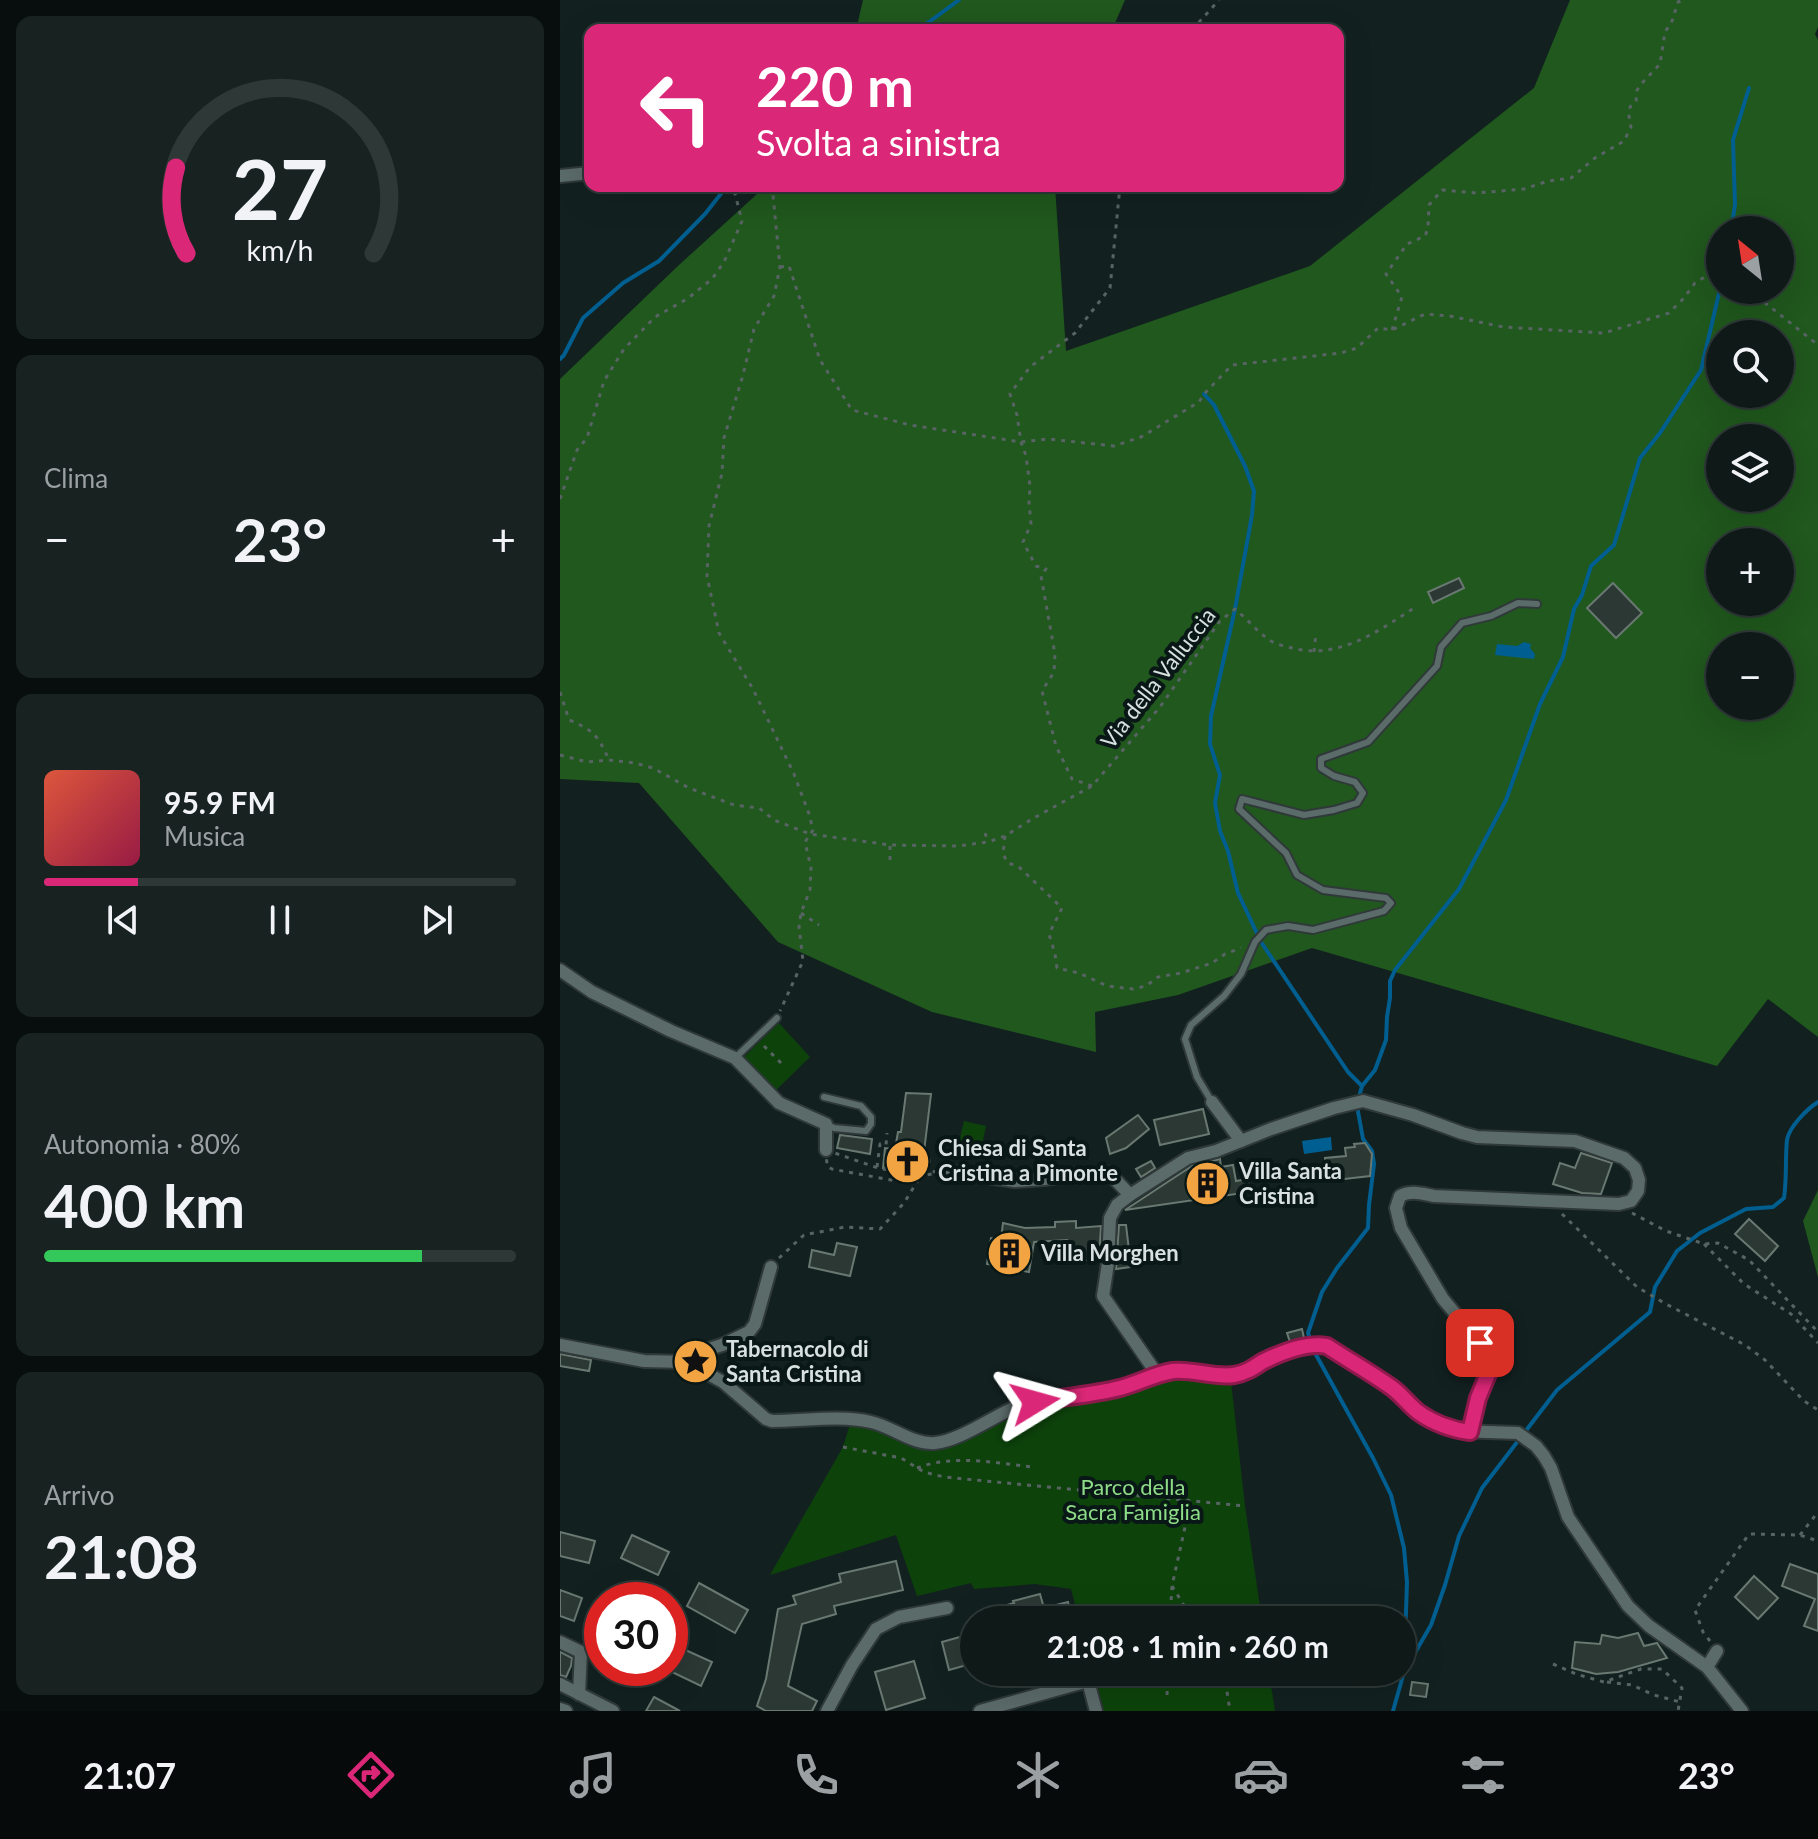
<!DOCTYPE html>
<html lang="it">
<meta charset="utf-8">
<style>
body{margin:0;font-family:Lato,sans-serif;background:#172221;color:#f1f3f6;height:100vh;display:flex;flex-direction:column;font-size:30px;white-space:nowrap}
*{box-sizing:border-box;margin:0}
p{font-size:26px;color:#9ba0a2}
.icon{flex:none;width:44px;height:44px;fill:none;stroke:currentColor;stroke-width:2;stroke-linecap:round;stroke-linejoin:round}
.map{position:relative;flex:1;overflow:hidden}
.side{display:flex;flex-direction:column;gap:16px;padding:16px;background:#080e0d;width:560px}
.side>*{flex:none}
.hud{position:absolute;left:24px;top:24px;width:760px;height:168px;border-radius:16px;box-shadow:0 8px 32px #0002,0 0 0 2px #2e3837;background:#db2777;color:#fff;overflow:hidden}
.needle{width:52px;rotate:330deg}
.tools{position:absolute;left:1146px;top:216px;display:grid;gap:16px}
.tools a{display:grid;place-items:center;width:88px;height:88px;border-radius:50%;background:#0e1918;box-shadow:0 8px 32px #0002,0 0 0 2px #2e3837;font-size:40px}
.speed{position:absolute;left:24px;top:1582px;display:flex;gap:16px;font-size:40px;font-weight:700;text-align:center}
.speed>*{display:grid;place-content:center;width:104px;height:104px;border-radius:50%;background:#0e1918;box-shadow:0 8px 32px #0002,0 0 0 2px #2e3837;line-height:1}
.speed .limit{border:12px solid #d22;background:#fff;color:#111}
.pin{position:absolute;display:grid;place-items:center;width:68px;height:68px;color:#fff;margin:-34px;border-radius:16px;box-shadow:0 4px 12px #0006}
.me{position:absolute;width:88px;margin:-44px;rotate:82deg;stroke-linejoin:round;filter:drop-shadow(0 0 6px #0008)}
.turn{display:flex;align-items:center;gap:28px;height:168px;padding:0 40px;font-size:36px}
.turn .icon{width:104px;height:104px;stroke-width:2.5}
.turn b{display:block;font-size:56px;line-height:68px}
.big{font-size:60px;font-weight:700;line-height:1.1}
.side .card{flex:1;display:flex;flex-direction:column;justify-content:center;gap:12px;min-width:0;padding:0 28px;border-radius:16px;background:#172221}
.side .dial{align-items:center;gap:0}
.dial svg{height:208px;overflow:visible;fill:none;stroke:#2e3837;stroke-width:7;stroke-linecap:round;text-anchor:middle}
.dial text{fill:#f1f3f6;stroke:none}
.song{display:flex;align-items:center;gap:24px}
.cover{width:96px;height:96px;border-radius:12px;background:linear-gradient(135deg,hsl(10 70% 55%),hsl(340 70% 35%))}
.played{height:8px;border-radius:4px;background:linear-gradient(90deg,#db2777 20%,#2e3837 20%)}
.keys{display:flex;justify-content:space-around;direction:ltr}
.heat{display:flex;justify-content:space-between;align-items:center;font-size:44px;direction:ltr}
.charge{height:12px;border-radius:6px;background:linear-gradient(90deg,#34c759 80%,#2e3837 0)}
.trip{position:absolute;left:400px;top:1606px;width:456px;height:80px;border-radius:40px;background:#0e1918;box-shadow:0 8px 32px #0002,0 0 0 2px #2e3837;font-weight:700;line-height:80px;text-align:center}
.menu{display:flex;height:128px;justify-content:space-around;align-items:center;background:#060a0a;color:#9ba0a2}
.menu .icon{width:56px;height:56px}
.menu .on{color:#db2777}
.menu b{font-size:36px;color:#f1f3f6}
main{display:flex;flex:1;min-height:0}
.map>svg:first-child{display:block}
</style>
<main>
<section class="side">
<div class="card dial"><svg viewBox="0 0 100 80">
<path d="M14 69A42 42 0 1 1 86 69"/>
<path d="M14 69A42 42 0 0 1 10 36" stroke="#db2777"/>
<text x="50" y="56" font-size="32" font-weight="700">27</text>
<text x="50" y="72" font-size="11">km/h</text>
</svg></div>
<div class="card"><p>Clima</p>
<div class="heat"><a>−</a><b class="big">23°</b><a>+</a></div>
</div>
<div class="card">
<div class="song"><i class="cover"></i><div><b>95.9 FM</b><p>Musica</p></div></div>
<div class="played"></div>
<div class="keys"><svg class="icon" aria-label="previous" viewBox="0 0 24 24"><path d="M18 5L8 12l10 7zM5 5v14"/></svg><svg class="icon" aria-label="pause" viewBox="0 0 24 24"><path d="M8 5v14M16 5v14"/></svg><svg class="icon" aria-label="next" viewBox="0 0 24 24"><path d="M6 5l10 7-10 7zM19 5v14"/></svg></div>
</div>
<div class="card"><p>Autonomia · 80%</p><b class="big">400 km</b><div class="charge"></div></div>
<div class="card"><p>Arrivo</p><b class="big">21:08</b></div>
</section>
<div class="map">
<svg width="1258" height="1711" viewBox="0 0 1258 1711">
<rect width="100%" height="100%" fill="#122120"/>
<g fill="#0d430b">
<polygon points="219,1023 250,1057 212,1094 181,1060"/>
<polygon points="404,1121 426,1126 419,1160 396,1155"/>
<polygon points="629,1375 671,1382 685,1506 702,1620 519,1620 511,1589 475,1584 414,1589 411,1583 357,1596 336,1535 210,1575 283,1447 290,1424 371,1446 465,1408 596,1378"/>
<polygon points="534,1672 709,1672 715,1711 544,1711"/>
</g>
<g fill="#20581d" fill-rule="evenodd">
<polygon points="303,0 565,0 552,30 296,30"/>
<path d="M1010 0H1258V27L1255 34 1258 40V1037L1208 999 1157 1066 752 948 618 995 535 1012 536 1052 372 1012 218 942 79 783 0 779V379L119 265 206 186H495L506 351 750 266 974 88ZM1160 230H1220V290H1160ZM1160 334H1220V394H1160ZM1160 438H1220V498H1160ZM1160 542H1220V602H1160ZM1160 646H1220V706H1160Z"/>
<polygon points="1258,1190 1258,1277 1243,1221"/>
</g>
<g fill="#005f90">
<polygon points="964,642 971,644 970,648 975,654 974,659 935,655 937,644 957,646"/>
<polygon points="771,1137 772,1150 744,1154 742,1141"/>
</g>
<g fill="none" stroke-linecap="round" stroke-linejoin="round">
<g stroke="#005f90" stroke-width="4">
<polyline points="353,30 369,22 399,0"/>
<polyline points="1171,230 1175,205 1173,140 1189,88"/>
<polyline points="0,359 4,355 23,318 63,283 99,261 145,214 167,186"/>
<polyline points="644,394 654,405 685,466 694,491 692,515 675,609 651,716 650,744 660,775 655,803 660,831 668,851 678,893 701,942 788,1072 802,1086"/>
<polyline points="799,1097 802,1086 815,1070 826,1040 827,1017 830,998 830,981 835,970 899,889 946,800 980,704 1003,657 1014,609 1022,595 1031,566 1054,545 1080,458 1100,433 1141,370 1160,289"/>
<polyline points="797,1106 803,1139 812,1151 814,1164 809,1205 808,1228 777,1268 762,1292 748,1333 755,1353 813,1458 831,1495 844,1548 847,1582 844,1672 833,1711"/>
<path d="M845 1670 871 1625 885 1585 899 1536 922 1488 997 1390 1090 1312 1095 1287 1117 1251 1140 1233 1186 1209 1213 1207 1224 1198C1227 1178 1225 1159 1227 1140 1229 1127 1247 1109 1258 1102"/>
</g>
</g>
<g fill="#2b3833" stroke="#697871" stroke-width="2">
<polygon points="899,578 904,588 873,603 868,592"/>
<polygon points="1053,583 1082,613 1056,638 1027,608"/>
<polygon points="346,1093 371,1094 364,1152 369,1157 370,1162 367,1165 366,1171 323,1168 325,1148 335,1149 338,1132 341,1132"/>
<polygon points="643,1109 649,1134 600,1145 594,1120"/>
<polygon points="578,1115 589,1129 566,1148 550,1154 546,1138"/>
<polygon points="280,1135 312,1139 310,1154 277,1148"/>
<polygon points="805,1143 812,1154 810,1176 767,1181 765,1158 786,1156 785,1148 795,1147 794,1144"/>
<polygon points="1021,1153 1052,1163 1041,1194 1022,1193 993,1184 1000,1163 1015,1168"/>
<polygon points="660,1159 661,1167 673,1165 676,1181 688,1179 690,1192 565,1210 632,1166"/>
<polygon points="591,1161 595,1168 581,1177 576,1169"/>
<polygon points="1189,1219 1218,1246 1205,1261 1175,1234"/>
<polygon points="516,1221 516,1228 541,1226 539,1260 507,1261 507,1240 474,1242 469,1272 427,1264 431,1238 441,1239 443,1223 465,1228 495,1227 495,1222"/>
<polygon points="559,1225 566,1225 571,1267 556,1269"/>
<polygon points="277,1243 297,1247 290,1276 249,1267 252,1250 274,1255"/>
<polygon points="742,1329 744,1338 730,1342 727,1333"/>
<polygon points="0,1354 31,1360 29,1371 0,1366"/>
<polygon points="0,1532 35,1541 29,1563 0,1556"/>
<polygon points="72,1535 109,1552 98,1575 61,1558"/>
<polygon points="336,1561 343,1590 274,1606 276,1614 242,1624 228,1686 257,1701 252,1711 206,1711 197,1706 206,1679 218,1609 236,1604 233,1596 281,1582 279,1574"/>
<polygon points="1230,1564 1258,1574 1258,1631 1244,1626 1255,1599 1222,1586"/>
<polygon points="1194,1576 1218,1598 1198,1619 1175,1597"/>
<polygon points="139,1583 188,1610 175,1633 127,1606"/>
<polygon points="66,1585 93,1600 57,1600"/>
<polygon points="0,1590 22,1598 14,1621 0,1616"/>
<polygon points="480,1594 484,1608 508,1602 512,1620 429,1620 426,1611 454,1603 453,1601"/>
<polygon points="414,1633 414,1663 389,1670 382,1642"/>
<polygon points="1078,1633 1084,1646 1097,1643 1107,1658 1058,1672 1036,1674 1012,1668 1015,1642 1040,1644 1042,1635 1058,1638"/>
<polygon points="110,1643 152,1662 141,1686 110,1671"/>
<polygon points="0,1652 12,1658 11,1666 6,1677 0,1675"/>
<polygon points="354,1661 365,1698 326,1710 315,1672"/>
<polygon points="36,1668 78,1668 71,1684"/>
<polygon points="852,1682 868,1684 866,1697 850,1695"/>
<polygon points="94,1697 120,1711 86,1711"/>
</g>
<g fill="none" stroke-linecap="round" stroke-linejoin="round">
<defs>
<g id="lane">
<polyline points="175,1058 217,1018"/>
<polyline points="264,1097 301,1106 311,1117 311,1124 306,1131 274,1128 266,1124"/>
<polyline points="652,1102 637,1077 625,1039 631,1025 664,996 681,974 695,942 706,930 728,926 753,930 824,911 831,903 826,898 763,890 737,875 726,853 679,809 682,799 744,815 774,810 797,803 803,793 795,782 774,776 761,768 761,759 808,742 877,666 881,647 902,623 931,616 958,603 977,604"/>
</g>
<g id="street">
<polyline points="0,176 30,173"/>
<polyline points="0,970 32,992 111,1031 175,1058 219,1103 266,1124 266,1150"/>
<polyline points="652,1102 681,1141"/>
<polyline points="387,1171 455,1181 484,1179 518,1174 549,1173 570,1195"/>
<path d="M0 1345 84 1361 126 1362 163 1382 206 1419 212 1421C244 1421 280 1415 311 1422 333 1427 353 1445 375 1443 400 1441 435 1415 460 1405L564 1387 597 1374 616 1371H634L651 1375H675L687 1372 719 1355 748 1346H767L835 1389 858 1412 872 1420 898 1431 958 1433 976 1446 984 1456 991 1468 1008 1517 1068 1606 1089 1626 1147 1667 1182 1711"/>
<polyline points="126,1362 143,1351 162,1345 189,1332 195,1324 211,1267"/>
<path d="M597 1374 543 1296 548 1263 550 1218 557 1205 570 1195 628 1158 656 1151 711 1129 774 1108 803 1101 853 1115 902 1133 917 1137 1015 1141 1064 1158 1075 1168 1079 1180 1078 1191 1071 1201 1059 1204 874 1196C863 1194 851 1190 840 1196L836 1208 841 1228 883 1299 920 1343 929 1358 931 1367 918 1398 910 1432"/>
<polyline points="0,1642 21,1652 19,1694"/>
<polyline points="1147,1667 1157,1651"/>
<polyline points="0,1684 53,1711"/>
<polyline points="0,1709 6,1711"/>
<polyline points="267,1711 292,1665 316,1629 339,1617 387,1608"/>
<polyline points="420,1711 528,1681 536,1711"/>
</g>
</defs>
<use href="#lane" stroke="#303939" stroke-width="10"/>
<use href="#street" stroke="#303939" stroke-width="16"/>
<g stroke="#576463" stroke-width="3" stroke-dasharray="4 6" stroke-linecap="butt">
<polyline points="632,30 659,0"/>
<polyline points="210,186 213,195 220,267 214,296 194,329 183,375 164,438 162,473 149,526 147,576 159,633 193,689 234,774 249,814 253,830 245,842 251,868 250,890 241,913 239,927 243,961 220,1011"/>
<polyline points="220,267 229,266 260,360 292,410 350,425 461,442 488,439 554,446 581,437 639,402 644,394 672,365 781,353 797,348 818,328 832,330 865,314 890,316 943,327 1044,333 1109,313 1123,299 1135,283 1154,271 1160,269"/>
<polyline points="1189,290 1258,345"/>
<polyline points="832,330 842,297 826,274 847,244 865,236 868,228 869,205 882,190 917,193 964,189 988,181 1011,178 1035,158 1064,141 1071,127 1069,116 1070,107 1076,101 1077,90 1082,83 1100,64 1105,32 1112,21 1118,2 1123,0"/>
<polyline points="0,499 17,450 27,438 44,381 64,349 95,317 127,299 152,279 164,262 182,221 173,186"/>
<polyline points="754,652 756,633"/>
<path d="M0 692 9 720C34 730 38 736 49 760"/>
<path d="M0 755 27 762 49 760 75 763 93 768 129 788 174 805 199 808 214 820 250 834 330 845 398 846 428 842 445 836 472 819 532 786 600 707 660 621 675 609C687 619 697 631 708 639 714 644 724 646 732 648 778 660 817 632 854 608"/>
<polyline points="532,786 512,779 496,746 482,691 494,672 495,654 481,576 486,569 476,566 463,542 471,524 469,503 470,486 466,456 461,442 457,415 450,394 470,367 515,333 550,288 560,186"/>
<polyline points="425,833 428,842"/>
<polyline points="445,836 443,854 448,863 458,866 502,908 489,934 495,954 497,968 519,973 547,986 573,989 586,986 598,977 621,973 652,963 665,954 681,948"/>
<polyline points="330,860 330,845"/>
<polyline points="241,913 259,925"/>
<polyline points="204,1046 221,1063"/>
<polygon points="266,1150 321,1169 365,1172 387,1171 336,1181 272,1169 267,1166"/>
<polyline points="317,1167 320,1144 326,1145 327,1133"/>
<polyline points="1072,1213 1106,1231 1144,1244 1158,1243 1189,1260 1258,1332"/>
<polyline points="1002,1214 1077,1287 1106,1304 1185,1345 1205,1360 1244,1401 1258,1410"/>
<polyline points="1144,1244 1184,1284 1231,1314 1258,1343"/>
<polyline points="219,1258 244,1235 285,1227 320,1229 344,1203 360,1177"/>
<polyline points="283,1447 341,1458 364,1472 384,1477 685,1506"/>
<path d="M357 1468C393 1454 436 1463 473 1467"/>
<polyline points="1240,1535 1258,1512"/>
<polyline points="612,1586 633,1620"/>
<polyline points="610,1620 612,1586 627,1518 620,1500"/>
<polyline points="1150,1641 1143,1632 1135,1610 1189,1534 1240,1535 1258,1541"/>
<polyline points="993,1664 1016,1674 1044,1682 1081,1669 1102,1669 1122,1688 1118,1711"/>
<polyline points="664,1672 670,1711"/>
<polyline points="1047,1682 1072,1685 1094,1695 1120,1702"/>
<polyline points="607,1695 608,1672"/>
</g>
<use href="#lane" stroke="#5b6b6a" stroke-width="6"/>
<use href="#street" stroke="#5b6b6a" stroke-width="12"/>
</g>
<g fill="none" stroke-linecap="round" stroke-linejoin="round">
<defs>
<path id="route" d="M475 1402C503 1397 532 1395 560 1388 579 1383 594 1374 613 1371 634 1369 654 1378 674 1375 686 1373 693 1368 702 1362 720 1353 747 1342 767 1346 788 1360 810 1372 831 1387 841 1394 848 1404 858 1412 873 1423 893 1430 910 1432L918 1398 931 1367 929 1358 920 1343"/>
</defs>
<use href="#route" stroke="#8e194d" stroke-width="20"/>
<use href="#route" stroke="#db2777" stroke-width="14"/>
</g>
<defs>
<symbol id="church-disc" viewBox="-11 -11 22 22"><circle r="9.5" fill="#f3a442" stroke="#091817"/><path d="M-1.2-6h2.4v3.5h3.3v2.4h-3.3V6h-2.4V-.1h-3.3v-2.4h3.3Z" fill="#111"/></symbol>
<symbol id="building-disc" viewBox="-11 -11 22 22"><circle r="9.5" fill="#f3a442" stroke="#091817"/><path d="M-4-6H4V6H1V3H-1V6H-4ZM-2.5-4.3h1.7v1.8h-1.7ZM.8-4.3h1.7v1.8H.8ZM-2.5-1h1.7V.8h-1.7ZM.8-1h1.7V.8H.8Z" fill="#111"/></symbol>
<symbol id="sight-disc" viewBox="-11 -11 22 22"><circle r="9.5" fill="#f3a442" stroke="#091817"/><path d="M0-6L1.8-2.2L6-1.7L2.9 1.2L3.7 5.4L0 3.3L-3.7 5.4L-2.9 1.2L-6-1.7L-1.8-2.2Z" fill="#111"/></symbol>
</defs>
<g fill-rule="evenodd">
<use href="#church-disc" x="322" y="1136" width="51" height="51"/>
<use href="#building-disc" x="622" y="1158" width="51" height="51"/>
<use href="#building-disc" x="424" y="1228" width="51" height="51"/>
<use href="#sight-disc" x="110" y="1336" width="51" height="51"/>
</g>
<g text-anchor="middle" stroke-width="8" stroke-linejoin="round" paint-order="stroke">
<g font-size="22" fill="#d8e1e0" stroke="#091817">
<text transform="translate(598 678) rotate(-52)" y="8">Via della Valluccia</text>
</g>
<g font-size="22" font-weight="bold" fill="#d8e1e0" stroke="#091817" text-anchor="start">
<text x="378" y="1156">Chiesa di Santa<tspan x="378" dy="25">Cristina a Pimonte</tspan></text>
<text x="679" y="1179">Villa Santa<tspan x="679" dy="25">Cristina</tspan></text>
<text x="481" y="1261">Villa Morghen</text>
<text x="166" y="1357">Tabernacolo di<tspan x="166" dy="25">Santa Cristina</tspan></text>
</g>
<g font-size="22" fill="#8edc88" stroke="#091817">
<text x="573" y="1495">Parco della<tspan x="573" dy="25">Sacra Famiglia</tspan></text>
</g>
</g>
</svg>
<div class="tools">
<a><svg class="needle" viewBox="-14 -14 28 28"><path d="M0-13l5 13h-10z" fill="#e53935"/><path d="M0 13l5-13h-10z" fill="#9ba0a2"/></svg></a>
<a><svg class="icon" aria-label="search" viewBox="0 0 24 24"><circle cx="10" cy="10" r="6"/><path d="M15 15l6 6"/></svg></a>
<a><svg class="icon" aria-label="layers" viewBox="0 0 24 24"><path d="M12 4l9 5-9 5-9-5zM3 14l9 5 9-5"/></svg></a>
<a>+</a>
<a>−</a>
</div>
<div class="speed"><div class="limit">30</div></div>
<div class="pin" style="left:920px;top:1343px;background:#d93025"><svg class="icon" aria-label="arrive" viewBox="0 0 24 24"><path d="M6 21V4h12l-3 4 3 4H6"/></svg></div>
<svg class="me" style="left:475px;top:1402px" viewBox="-20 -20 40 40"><path d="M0-17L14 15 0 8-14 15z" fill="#db2777" stroke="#fff" stroke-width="4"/></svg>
<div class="trip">21:08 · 1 min · 260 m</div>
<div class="hud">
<div class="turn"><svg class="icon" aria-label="left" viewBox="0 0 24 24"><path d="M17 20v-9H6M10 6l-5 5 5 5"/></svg><div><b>220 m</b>Svolta a sinistra</div></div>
</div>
</div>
</main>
<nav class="menu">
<b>21:07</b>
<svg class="icon on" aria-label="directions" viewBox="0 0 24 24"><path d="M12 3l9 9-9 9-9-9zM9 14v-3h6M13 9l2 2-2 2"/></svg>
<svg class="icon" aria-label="music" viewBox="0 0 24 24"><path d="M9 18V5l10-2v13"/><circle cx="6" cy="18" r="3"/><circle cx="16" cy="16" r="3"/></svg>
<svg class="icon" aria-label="phone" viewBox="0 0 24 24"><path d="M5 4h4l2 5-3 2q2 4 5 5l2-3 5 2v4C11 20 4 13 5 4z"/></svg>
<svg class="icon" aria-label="climate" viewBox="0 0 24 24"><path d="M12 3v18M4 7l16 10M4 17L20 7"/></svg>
<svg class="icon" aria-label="car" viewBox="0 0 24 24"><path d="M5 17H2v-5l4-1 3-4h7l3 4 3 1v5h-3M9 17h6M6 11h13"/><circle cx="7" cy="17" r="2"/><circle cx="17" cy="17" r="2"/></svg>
<svg class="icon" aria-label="filters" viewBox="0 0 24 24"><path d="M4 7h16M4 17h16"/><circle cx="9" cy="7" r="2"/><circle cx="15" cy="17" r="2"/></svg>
<b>23°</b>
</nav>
